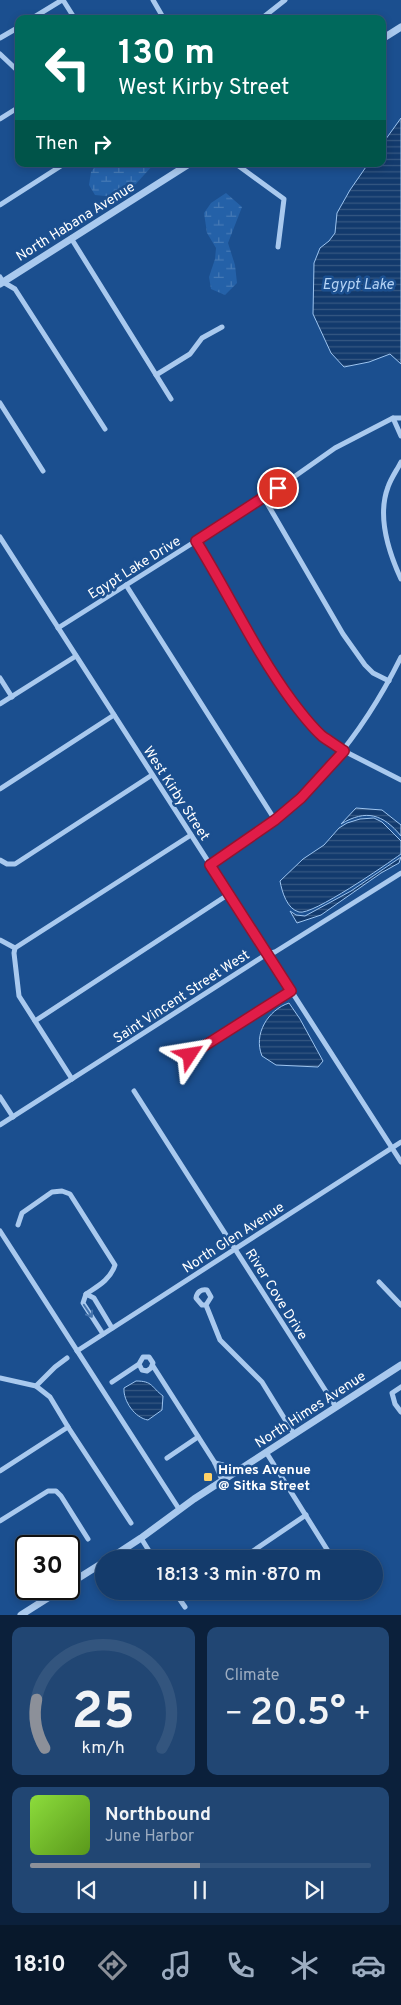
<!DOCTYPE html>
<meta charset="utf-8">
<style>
body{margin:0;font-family:Overpass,sans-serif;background:#214673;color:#f1f3f6;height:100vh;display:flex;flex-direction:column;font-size:19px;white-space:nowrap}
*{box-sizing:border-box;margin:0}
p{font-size:16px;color:#9dadc1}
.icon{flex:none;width:28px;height:28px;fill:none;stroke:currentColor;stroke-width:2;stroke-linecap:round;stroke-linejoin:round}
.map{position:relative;height:1615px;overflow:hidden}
.side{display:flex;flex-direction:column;gap:12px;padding:12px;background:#0b203b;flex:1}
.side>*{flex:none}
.banner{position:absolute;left:15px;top:15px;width:371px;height:152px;border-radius:10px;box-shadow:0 2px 8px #0003,0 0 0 1px #33557e;background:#00695c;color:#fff;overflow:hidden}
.speed{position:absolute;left:15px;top:1535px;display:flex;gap:10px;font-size:25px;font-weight:700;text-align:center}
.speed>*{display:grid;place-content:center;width:65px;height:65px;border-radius:50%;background:#143b6b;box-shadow:0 2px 8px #0003,0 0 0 1px #33557e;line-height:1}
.speed .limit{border:2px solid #111;border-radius:8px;background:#fff;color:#111}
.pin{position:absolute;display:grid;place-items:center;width:42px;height:42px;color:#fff;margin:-21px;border:2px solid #fff;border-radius:50%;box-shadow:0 1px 5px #0007}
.me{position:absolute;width:55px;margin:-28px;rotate:57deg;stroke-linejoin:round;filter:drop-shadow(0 0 4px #0008)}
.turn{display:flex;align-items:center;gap:18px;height:105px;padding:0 20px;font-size:22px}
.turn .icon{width:65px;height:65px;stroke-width:2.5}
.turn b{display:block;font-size:35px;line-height:42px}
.then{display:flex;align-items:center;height:48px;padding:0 20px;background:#0003;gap:10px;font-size:19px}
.big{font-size:38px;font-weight:600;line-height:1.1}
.side .tile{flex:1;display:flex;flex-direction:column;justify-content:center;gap:8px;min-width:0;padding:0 18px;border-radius:10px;background:#214673}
.side .dial{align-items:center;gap:0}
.dial svg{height:130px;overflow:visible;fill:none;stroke:#33557e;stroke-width:7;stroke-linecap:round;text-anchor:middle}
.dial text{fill:#f1f3f6;stroke:none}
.song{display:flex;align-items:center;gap:15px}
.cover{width:60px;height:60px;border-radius:8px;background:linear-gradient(135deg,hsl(90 70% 55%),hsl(90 70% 35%))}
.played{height:5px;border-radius:2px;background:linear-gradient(90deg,#8c9099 50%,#33557e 50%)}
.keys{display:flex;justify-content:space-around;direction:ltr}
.heat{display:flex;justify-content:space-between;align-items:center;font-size:28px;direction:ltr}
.side .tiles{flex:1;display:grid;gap:12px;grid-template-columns:1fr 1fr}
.tile:last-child{grid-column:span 2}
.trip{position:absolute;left:95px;top:1550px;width:288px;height:50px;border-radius:25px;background:#143b6b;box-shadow:0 2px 8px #0003,0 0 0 1px #33557e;font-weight:600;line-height:50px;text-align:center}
.menu{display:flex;height:80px;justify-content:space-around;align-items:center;background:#08182b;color:#9dadc1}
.menu .icon{width:35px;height:35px}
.menu .selected{color:#8c9099}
.menu b{font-size:22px;color:#f1f3f6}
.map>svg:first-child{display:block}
</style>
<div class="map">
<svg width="401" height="1615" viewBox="0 0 401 1615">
<defs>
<pattern id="wetland-marsh" width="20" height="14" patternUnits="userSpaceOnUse" patternTransform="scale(1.25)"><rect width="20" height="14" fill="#2461a8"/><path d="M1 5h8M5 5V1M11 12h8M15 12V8" fill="none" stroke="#4579b5"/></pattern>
<pattern id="water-rules" width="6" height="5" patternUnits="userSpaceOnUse" patternTransform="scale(1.25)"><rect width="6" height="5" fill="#123a6d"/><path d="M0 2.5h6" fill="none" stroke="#365883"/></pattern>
</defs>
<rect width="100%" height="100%" fill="#1b4f8f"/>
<g fill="url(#wetland-marsh)">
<polygon points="97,164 154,164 134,186 115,197 95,195 89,185 91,172"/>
<polygon points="226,193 242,207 228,243 235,265 237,283 225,295 211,289 209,277 215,259 216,248 207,233 204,213 211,203"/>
</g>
<g fill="url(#water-rules)" stroke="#9cc4f0">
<polygon points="401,118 401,364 390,354 369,362 344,367 331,353 313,314 314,263 320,248 329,241 335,233 337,213 350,190 368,164 382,164 383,143"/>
<path d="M356 808 382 810 401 825V836C383 814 366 809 341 824Z"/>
<path d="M374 818 382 822 401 841V854C387 864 312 916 299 912 287 909 282 892 280 881L303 859 324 845 339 828 347 823 360 819Z"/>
<polygon points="401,857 399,863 381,873 321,915 297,923 290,911 296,915 305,916 351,891"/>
<path d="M289 1003 300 1019 323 1061 318 1067 276 1065 262 1056C253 1034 268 1010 289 1003Z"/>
<path d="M136 1381C153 1381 151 1387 163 1396L162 1410 148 1420C135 1418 123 1401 124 1388Z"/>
</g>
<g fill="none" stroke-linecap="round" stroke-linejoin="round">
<g stroke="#a9c9ee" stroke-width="5">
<polyline points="63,0 75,19"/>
<polyline points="153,0 164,19"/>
<polyline points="31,19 62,0"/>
<polyline points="261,19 285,0"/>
<polyline points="0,38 19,27"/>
<polyline points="0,54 19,72"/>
<polyline points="0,119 19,107"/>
<polyline points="236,164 284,199 278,247"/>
<polyline points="0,205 64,164"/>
<polyline points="71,238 171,399"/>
<polyline points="0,277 3,282 15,289 105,429"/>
<polyline points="156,375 190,354 202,338 222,327"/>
<polyline points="0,403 43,471"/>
<polyline points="393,418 401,436"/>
<path d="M401 462C397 470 391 478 388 487 377 516 389 553 401 579"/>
<polyline points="264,498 343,634 365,665 373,673 389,681"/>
<polyline points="0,537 401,1162"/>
<polyline points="196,541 267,665 308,721 322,735 344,751 401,780"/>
<polyline points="126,585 275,820"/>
<polyline points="58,628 264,498 335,448 393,418 401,418"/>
<polyline points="0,678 12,697"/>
<polyline points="0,704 76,656"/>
<polyline points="0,789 114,715"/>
<polyline points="0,860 7,864 15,864 152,775"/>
<path d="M210 865C232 850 255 836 276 819 330 774 370 720 401 657"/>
<polyline points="0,940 15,948 14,953 19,996 72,1079"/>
<polyline points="15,948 191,835"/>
<polyline points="35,1021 229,894"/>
<polyline points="190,1055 291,991"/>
<polyline points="134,1091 336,1407"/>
<polyline points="0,1097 13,1117"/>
<polyline points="0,1125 267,954 275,952 401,873"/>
<path d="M18 1225 22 1213 52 1192 62 1191 70 1194 115 1265C110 1280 98 1286 86 1294"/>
<polyline points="0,1231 179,1509"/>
<polyline points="379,1282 401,1305"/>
<path d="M206 1305 211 1297 207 1290C201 1289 197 1292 196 1298L202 1305H206L220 1340 262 1382 294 1434"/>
<polyline points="103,1334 83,1303 86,1294 94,1298 112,1328"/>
<polyline points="77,1351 401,1142"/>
<polyline points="153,1366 215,1463 222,1480"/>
<polyline points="0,1378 36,1386 50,1397 68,1427"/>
<polyline points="112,1382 139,1364 143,1357 149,1357 153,1363 151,1368 147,1371 142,1370 139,1364"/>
<polyline points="36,1386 55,1367 67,1358"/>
<polyline points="401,1387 392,1393 395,1404 401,1412"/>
<polyline points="266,1452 333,1559"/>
<polyline points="167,1458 198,1437"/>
<polyline points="215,1463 223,1465 232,1474"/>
<polyline points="0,1471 68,1427 131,1523"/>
<polyline points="0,1521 48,1491 56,1491 61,1496 88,1539"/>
<polyline points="141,1538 154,1559"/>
<polyline points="254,1559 250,1553 306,1515"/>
<polyline points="174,1591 185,1607"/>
<polyline points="274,1591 276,1595 287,1591"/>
</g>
<g stroke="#a9c9ee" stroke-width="7">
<polyline points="382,39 401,27"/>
<polyline points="0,284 189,164"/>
<polyline points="109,1559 141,1538 194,1499 401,1365"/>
<polyline points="69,1584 104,1562"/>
<polyline points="21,1615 62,1589"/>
</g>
</g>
<defs><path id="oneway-shaft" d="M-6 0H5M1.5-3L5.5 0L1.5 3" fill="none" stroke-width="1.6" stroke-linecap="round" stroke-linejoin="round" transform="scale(1.25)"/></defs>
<use stroke="#4674ac" href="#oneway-shaft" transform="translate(88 1311) rotate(56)"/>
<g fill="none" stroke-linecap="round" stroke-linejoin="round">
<defs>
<path id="route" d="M190 1055 291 991 210 865 275 820 301 798 344 751C337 746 329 741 322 736 311 726 301 713 292 701 255 651 229 594 196 541L278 488"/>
</defs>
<use href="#route" stroke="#92132f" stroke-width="12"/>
<use href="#route" stroke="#e11d48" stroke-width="9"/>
</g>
<rect fill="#ffd166" stroke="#1b4f8f" stroke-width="2" x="203" y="1472" width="10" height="10" rx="2.5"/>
<g text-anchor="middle" stroke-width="5" stroke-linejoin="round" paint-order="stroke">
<g font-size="14" fill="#fff" stroke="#1b4f8f">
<text transform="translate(75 221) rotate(-32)" y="5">North Habana Avenue</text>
<text transform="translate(134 567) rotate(-32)" y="5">Egypt Lake Drive</text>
<text transform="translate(177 793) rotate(57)" y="5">West Kirby Street</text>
<text transform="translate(181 996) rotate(-33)" y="5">Saint Vincent Street West</text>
<text transform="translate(233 1237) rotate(-33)" y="5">North Glen Avenue</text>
<text transform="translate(277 1294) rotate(58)" y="5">River Cove Drive</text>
<text transform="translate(310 1409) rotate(-33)" y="5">North Himes Avenue</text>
</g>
<g font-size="14" font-weight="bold" fill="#fff" stroke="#1b4f8f" text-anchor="start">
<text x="218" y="1474">Himes Avenue<tspan x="218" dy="16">@ Sitka Street</tspan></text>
</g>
<g font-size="15" font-style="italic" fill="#b5d3f5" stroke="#1b4f8f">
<text x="358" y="289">Egypt Lake</text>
</g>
</g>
</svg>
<div class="speed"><div class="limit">30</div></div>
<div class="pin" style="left:278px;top:488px;background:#d93025"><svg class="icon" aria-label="arrive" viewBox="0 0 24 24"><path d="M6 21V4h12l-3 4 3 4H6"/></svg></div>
<svg class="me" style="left:190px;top:1055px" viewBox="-20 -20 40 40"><path d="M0-17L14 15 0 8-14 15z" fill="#e11d48" stroke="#fff" stroke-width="4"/></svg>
<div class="trip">18:13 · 3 min · 870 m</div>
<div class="banner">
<div class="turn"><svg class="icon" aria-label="left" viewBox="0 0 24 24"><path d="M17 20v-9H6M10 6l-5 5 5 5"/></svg><div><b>130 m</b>West Kirby Street</div></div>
<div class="then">Then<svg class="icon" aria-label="right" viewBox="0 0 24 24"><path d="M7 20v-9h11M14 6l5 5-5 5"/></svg></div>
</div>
</div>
<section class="side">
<div class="tiles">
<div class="tile dial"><svg viewBox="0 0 100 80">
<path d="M14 69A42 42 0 1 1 86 69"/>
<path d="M14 69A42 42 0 0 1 9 39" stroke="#8c9099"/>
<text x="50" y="56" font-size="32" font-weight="700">25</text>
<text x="50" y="72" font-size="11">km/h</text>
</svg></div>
<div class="tile"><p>Climate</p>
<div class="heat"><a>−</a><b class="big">20.5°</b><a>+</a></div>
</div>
<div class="tile">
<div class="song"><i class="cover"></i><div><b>Northbound</b><p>June Harbor</p></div></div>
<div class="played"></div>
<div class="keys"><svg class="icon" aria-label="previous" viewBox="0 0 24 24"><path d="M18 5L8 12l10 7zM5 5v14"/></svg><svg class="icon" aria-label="pause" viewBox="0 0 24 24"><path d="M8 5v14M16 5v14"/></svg><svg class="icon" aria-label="next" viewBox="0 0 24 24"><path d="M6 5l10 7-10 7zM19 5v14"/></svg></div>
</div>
</div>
</section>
<nav class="menu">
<b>18:10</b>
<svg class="icon selected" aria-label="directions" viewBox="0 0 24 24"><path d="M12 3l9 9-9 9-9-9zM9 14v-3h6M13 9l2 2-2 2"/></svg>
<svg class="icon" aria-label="music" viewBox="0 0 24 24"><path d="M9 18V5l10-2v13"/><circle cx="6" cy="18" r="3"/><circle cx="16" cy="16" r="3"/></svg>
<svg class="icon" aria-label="phone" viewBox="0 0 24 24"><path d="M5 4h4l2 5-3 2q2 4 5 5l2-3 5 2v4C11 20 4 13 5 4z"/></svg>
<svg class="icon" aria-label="climate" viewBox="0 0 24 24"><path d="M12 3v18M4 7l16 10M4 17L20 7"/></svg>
<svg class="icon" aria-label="car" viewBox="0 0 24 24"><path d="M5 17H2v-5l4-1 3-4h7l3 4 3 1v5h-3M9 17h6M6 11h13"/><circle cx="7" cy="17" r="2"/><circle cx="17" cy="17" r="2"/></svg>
</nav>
